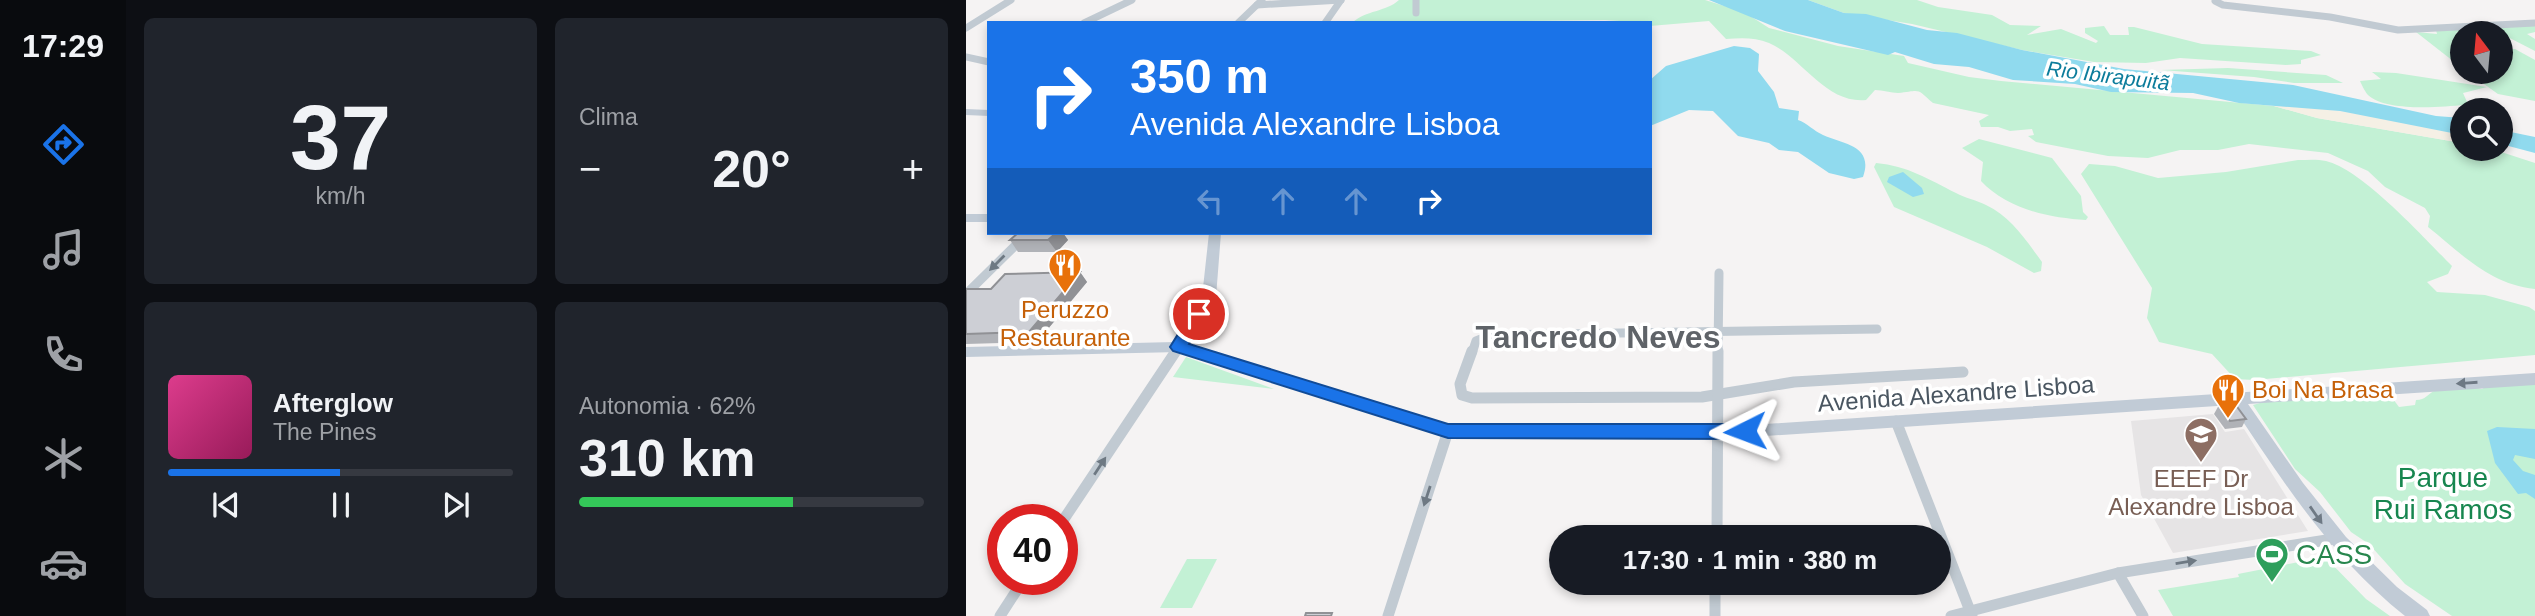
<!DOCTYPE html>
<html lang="pt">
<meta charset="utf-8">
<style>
body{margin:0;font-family:Arial,sans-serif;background:#20242c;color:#f1f3f6;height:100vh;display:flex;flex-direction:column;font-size:26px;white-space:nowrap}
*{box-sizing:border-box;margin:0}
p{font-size:23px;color:#9ea1a6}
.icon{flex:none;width:38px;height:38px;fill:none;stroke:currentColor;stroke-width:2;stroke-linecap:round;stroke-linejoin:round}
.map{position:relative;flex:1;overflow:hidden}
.side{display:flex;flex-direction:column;gap:18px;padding:18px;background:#0d0f14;width:840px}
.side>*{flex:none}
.top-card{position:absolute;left:21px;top:21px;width:665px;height:214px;border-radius:0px;box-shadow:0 4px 10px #0003;background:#1a73e8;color:#fff;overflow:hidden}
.needle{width:46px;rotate:344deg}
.tools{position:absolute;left:1484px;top:21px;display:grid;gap:14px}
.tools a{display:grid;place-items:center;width:63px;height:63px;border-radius:50%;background:#171b24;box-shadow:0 4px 10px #0003;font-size:35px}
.speed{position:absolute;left:21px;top:504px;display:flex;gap:14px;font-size:35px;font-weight:700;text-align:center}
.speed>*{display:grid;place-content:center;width:91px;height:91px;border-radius:50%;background:#171b24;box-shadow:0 4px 10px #0003;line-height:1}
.speed .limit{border:10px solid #d22;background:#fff;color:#111}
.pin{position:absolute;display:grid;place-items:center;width:60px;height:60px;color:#fff;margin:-30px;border:4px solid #fff;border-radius:50%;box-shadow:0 2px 7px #0007}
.me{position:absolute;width:77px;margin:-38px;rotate:267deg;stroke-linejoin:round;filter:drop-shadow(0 0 5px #0008)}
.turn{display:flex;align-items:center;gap:24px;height:147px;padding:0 28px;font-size:32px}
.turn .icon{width:91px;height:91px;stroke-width:2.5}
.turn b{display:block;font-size:49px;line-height:60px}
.lanes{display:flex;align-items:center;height:66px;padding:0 28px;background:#0003;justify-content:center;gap:35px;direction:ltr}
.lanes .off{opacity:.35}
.big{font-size:52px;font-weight:700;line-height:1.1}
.side .tile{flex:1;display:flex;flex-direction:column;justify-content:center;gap:10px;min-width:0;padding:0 24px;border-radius:10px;background:#20242c}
.side .dial{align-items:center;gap:0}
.dial b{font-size:91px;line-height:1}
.song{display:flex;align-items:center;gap:21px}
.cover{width:84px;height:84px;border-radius:10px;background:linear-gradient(135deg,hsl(330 70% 55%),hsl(330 70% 35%))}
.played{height:7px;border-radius:4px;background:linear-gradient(90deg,#1a73e8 50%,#363941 50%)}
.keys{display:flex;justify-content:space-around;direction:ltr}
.heat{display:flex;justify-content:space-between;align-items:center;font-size:38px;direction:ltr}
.charge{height:10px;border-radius:5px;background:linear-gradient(90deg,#34c759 62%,#363941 0)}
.side .tiles{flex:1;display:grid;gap:18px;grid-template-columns:repeat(2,1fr)}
.trip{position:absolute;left:583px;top:525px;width:402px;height:70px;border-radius:35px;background:#171b24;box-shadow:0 4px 10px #0003;font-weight:700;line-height:70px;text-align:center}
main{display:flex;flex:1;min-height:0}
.tab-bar{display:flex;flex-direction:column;width:126px;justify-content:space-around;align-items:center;background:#090b0e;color:#9ea1a6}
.tab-bar .icon{width:49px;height:49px}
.tab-bar .current{color:#1a73e8}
.tab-bar b{font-size:32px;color:#f1f3f6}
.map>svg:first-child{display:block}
</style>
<main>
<nav class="tab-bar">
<b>17:29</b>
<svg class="icon current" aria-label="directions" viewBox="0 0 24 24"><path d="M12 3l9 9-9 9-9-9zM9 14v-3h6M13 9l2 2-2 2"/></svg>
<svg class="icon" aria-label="music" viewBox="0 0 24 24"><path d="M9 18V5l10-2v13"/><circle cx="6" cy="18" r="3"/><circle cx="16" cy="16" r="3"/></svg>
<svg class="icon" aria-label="phone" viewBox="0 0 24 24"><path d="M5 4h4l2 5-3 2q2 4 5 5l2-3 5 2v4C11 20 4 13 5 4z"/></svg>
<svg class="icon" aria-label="climate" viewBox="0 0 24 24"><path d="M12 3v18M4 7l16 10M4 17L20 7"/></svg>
<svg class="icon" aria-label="car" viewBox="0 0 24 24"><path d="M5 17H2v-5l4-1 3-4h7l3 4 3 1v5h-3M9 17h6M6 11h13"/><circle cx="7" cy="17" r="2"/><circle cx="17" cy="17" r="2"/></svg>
</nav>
<section class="side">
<div class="tiles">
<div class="tile dial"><b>37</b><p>km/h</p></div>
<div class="tile"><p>Clima</p>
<div class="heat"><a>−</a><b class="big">20°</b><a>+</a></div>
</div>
<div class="tile">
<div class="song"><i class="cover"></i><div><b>Afterglow</b><p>The Pines</p></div></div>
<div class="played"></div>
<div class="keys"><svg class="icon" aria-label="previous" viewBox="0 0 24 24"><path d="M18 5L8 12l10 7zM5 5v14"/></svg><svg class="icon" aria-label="pause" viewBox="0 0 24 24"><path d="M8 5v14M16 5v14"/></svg><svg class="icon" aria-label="next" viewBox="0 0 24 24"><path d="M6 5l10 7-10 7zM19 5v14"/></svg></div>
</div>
<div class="tile"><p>Autonomia · 62%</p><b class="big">310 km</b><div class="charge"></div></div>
</div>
</section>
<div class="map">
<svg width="1569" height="616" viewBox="0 0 1569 616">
<rect width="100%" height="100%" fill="#f5f3f3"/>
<polygon fill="#e6e4e5" points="1247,414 1259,432 1278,429 1342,531 1207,553 1175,495 1165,421"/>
<g fill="#c3f1d5">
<path d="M433 0H739L778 12 803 28 872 46 938 56 942 63 1003 77 1035 81 1308 106 1351 118 1496 143V149H1526L1569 163V289C1523 284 1496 254 1462 227L1464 216 1459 208 1419 187 1402 171 1362 153 1283 144 1252 150H1214L1182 158 1142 156 1070 142 1062 136 1068 135 1066 129 1044 131 1032 127H1015L1013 121 1023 115 967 103C950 88 956 90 932 93 925 93 917 90 909 90L900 100C859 104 836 57 803 43 789 37 774 38 760 39L743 21 684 26V23L639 20 386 23C400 10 420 12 433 0Z"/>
<polygon points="842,0 951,0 972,7 1026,15 1044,25 1075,26 1061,35 1095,29 1130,43 1132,41 1119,33 1119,28 1138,26 1144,35 1163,35 1162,27 1168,27 1236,44 1345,51 1355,55 1335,60 1335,64 1320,65 1214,58 1180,63 1128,62 1056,50 946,24 878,13"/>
<polygon points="1569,25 1569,32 1561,34 1569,39 1569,51 1532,32 1489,32 1496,34 1496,68 1450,32 1471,34 1470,30"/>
<polygon points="1535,49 1549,49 1569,60 1569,101 1532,94 1501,72 1535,72"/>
<polygon points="1262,68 1360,75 1377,83 1328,83 1288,77 1195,70"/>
<path d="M1406 72 1430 73 1521 87 1497 93 1502 104 1498 105C1475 107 1420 112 1402 95 1399 92 1396 85 1394 81L1415 79Z"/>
<path d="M1013 139 1086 158 1115 196 1117 212 1122 217 1120 220C1083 218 1041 209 1015 181L1017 162 996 148Z"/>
<path d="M1332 160C1341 160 1351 159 1360 161 1397 170 1458 238 1486 266L1482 274 1461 282 1471 292 1519 295 1563 307 1569 311V355L1288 380 1269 379 1246 354 1193 342 1181 318 1186 288 1115 174 1123 164 1149 166 1192 178 1260 172Z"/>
<path d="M910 163C942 166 962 179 990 193 999 198 1010 200 1020 205 1045 217 1060 240 1076 262L1075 271 1068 273 1021 247 928 207 908 167Z"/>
<polygon points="220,357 308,389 207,377"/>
<path d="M1569 379V616H1486L1439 584 1403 544 1385 532 1354 492 1329 469 1287 405C1324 393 1388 391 1427 399L1433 407 1449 405 1450 400C1460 400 1461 394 1470 390 1484 384 1501 386 1516 389L1527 382Z"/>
<polygon points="1359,557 1400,599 1424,616 1207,616 1192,590 1273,577 1272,574"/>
<polygon points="221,559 251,559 226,608 194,608"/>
</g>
<polygon fill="#f5f0e5" points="1316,104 1404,115 1496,135 1496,143 1351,118 1308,106"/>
<g fill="#90daee">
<polygon points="743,0 842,0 878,13 900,14 961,30 991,33 1056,50 1158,69 1327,85 1470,116 1496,118 1496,135 1374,111 1273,103 1227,93 1145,92 1109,84 1047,80 1003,67 968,64 929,52 922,55 819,31"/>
<path d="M768 46 784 48 793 54 792 71 808 92 813 108 833 111 832 120C841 123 848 131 857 135 878 144 908 146 897 177L888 179 863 173 832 152 813 150 803 143 772 136 747 111 723 110 684 126V80L700 66Z"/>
<polygon points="1535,130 1569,137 1569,153 1535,144"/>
<polygon points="937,172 956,188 958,194 947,197 921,182 923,177"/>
<polygon points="1531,427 1569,429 1569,459 1549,455 1547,460 1557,471 1569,475 1569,499 1560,493 1552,494 1529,463 1521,431"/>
</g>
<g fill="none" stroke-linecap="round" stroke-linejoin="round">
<g stroke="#c1cad2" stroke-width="7">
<polyline points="450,0 450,13"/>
<polyline points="1249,1 1257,5 1364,17 1432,30 1569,23"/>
<polyline points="291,5 375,0"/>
<polyline points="118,23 166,0"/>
<polyline points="272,23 296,0"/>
<polyline points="359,23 375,0"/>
<polyline points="0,28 45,0"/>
<polyline points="0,57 23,62"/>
</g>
<g stroke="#c1cad2" stroke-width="9">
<polyline points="0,294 62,233"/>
<polyline points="209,353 213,347"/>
<polyline points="506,353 510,341 525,335 911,329"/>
<polyline points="752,353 753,273"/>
</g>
<g stroke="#c1cad2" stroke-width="11">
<polyline points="506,351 494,384 496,395 506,398 736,397 828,382 997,372"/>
<polyline points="930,421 1006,616"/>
<polyline points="96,522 210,351"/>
<polyline points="751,537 752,351"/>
<polyline points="1152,573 1177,616"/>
<polyline points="749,583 749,616"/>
<polyline points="34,616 58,579"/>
<polyline points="422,616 482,431"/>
<polyline points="985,616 1152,573 1367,539"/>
</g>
<g fill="#c1cbd6" fill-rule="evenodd">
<polygon points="0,109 23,110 23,116 0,115"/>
<rect x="0" y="214" width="23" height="8"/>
<path d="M243 233H255L250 297 222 344 482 425 754 427 1569 373V385L1282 404 1337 483 1380 537 1431 587 1461 610 1464 616H1439C1366 558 1317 482 1266 405L754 439 482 437 213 352 0 357V347L209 342 236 297Z"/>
</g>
</g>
<g fill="#b0b2b7">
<polygon points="52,233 97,233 102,240 91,252 52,252 44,240"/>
<polygon points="114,272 121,282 71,342 0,344 0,289 25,289"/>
<polygon points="1253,405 1280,419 1276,427 1259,429 1248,414"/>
</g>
<g fill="#909195">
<polygon points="90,233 97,233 102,240 91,252 82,240"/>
<polygon points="114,272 121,282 71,342 63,332"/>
</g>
<g fill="#cdcfd5" stroke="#909195" stroke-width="2">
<polygon points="52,233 90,233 82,240 44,240"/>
<polygon points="114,272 63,332 0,334 0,289 25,289 39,274"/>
<polygon points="1269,404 1280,419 1264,421 1253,405"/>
<polygon points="340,613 366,613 365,616 339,616"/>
</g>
<defs><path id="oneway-solid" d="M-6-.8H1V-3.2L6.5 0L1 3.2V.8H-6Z" transform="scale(1.75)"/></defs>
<g fill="#6e7983">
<use href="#oneway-solid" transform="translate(31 263) rotate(135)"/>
<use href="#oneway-solid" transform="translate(134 466) rotate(-57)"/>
<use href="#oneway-solid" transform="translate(461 496) rotate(108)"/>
<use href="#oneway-solid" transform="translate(1220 562) rotate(-9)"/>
</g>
<g fill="#6e7984">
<use href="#oneway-solid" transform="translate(1501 383) rotate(176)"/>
<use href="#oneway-solid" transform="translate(1350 515) rotate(55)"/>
</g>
<polygon fill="#1a73e8" stroke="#114b97" stroke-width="2" points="233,309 241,314 223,344 482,424 779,424 788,431 779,439 482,438 207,351 204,347 227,310"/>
<defs>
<symbol id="restaurant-pin" viewBox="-11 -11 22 30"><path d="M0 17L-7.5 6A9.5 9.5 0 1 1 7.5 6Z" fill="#e8710a" stroke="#fff"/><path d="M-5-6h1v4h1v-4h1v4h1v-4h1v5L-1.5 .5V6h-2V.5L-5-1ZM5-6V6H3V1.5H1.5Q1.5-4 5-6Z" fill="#fff"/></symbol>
<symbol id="school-pin" viewBox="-11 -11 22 30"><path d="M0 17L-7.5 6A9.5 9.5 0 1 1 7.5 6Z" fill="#8d6e63" stroke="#fff"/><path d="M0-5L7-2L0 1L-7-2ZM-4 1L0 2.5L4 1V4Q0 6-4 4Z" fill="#fff"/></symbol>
<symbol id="stadium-pin" viewBox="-11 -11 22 30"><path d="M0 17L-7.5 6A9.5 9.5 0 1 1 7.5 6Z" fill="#2e9e5b" stroke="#fff"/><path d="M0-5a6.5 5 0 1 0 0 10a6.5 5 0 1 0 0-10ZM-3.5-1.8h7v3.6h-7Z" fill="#fff"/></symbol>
</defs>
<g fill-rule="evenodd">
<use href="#restaurant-pin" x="80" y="246" width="38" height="52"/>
<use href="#restaurant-pin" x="1243" y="371" width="38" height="52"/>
<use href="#school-pin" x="1216" y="415" width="38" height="52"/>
<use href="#stadium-pin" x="1287" y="535" width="38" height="52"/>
</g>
<g text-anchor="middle" stroke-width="7" stroke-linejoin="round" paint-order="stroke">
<g font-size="21" font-style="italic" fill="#0c7c9b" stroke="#fff">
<text transform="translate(1142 76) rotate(7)" y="7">Rio Ibirapuitã</text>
</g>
<g font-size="24" fill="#c56008" stroke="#fff">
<text x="99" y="318">Peruzzo<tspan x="99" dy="28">Restaurante</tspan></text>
<text x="1286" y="398" text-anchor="start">Boi Na Brasa</text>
</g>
<g font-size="24" fill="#4a5661" stroke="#fff">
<text transform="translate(990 394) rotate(-4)" y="8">Avenida Alexandre Lisboa</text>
</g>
<g font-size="24" fill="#785e54" stroke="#fff">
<text x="1235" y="487">EEEF Dr<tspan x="1235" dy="28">Alexandre Lisboa</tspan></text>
</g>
<g font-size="28" fill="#17864f" stroke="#fff">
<text x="1477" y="487">Parque<tspan x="1477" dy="32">Rui Ramos</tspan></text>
</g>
<g font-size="28" fill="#27864d" stroke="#fff" text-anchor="start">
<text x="1330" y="564">CASS</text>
</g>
<g font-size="32" font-weight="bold" fill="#5f6368" stroke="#fff">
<text x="632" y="348">Tancredo Neves</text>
</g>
</g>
</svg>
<div class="tools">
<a><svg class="needle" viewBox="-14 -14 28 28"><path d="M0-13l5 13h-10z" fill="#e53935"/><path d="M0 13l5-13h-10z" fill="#9ea1a6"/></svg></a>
<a><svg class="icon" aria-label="search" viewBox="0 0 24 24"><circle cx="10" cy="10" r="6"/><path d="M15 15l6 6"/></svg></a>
</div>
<div class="speed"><div class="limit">40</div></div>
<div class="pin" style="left:233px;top:314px;background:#d93025"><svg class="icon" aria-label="arrive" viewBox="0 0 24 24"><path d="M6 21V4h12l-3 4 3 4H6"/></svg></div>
<svg class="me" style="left:779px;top:431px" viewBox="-20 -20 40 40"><path d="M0-17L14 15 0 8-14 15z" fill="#1a73e8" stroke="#fff" stroke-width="4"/></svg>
<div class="trip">17:30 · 1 min · 380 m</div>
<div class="top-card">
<div class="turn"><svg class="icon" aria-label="right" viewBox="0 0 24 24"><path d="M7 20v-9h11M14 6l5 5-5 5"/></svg><div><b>350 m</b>Avenida Alexandre Lisboa</div></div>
<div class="lanes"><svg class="icon off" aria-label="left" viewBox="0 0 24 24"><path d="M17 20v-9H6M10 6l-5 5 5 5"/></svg><svg class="icon off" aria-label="ahead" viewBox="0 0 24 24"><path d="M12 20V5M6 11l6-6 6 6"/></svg><svg class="icon off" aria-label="ahead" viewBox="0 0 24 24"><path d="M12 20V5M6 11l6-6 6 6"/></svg><svg class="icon" aria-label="right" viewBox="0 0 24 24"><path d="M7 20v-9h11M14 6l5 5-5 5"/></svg></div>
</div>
</div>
</main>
